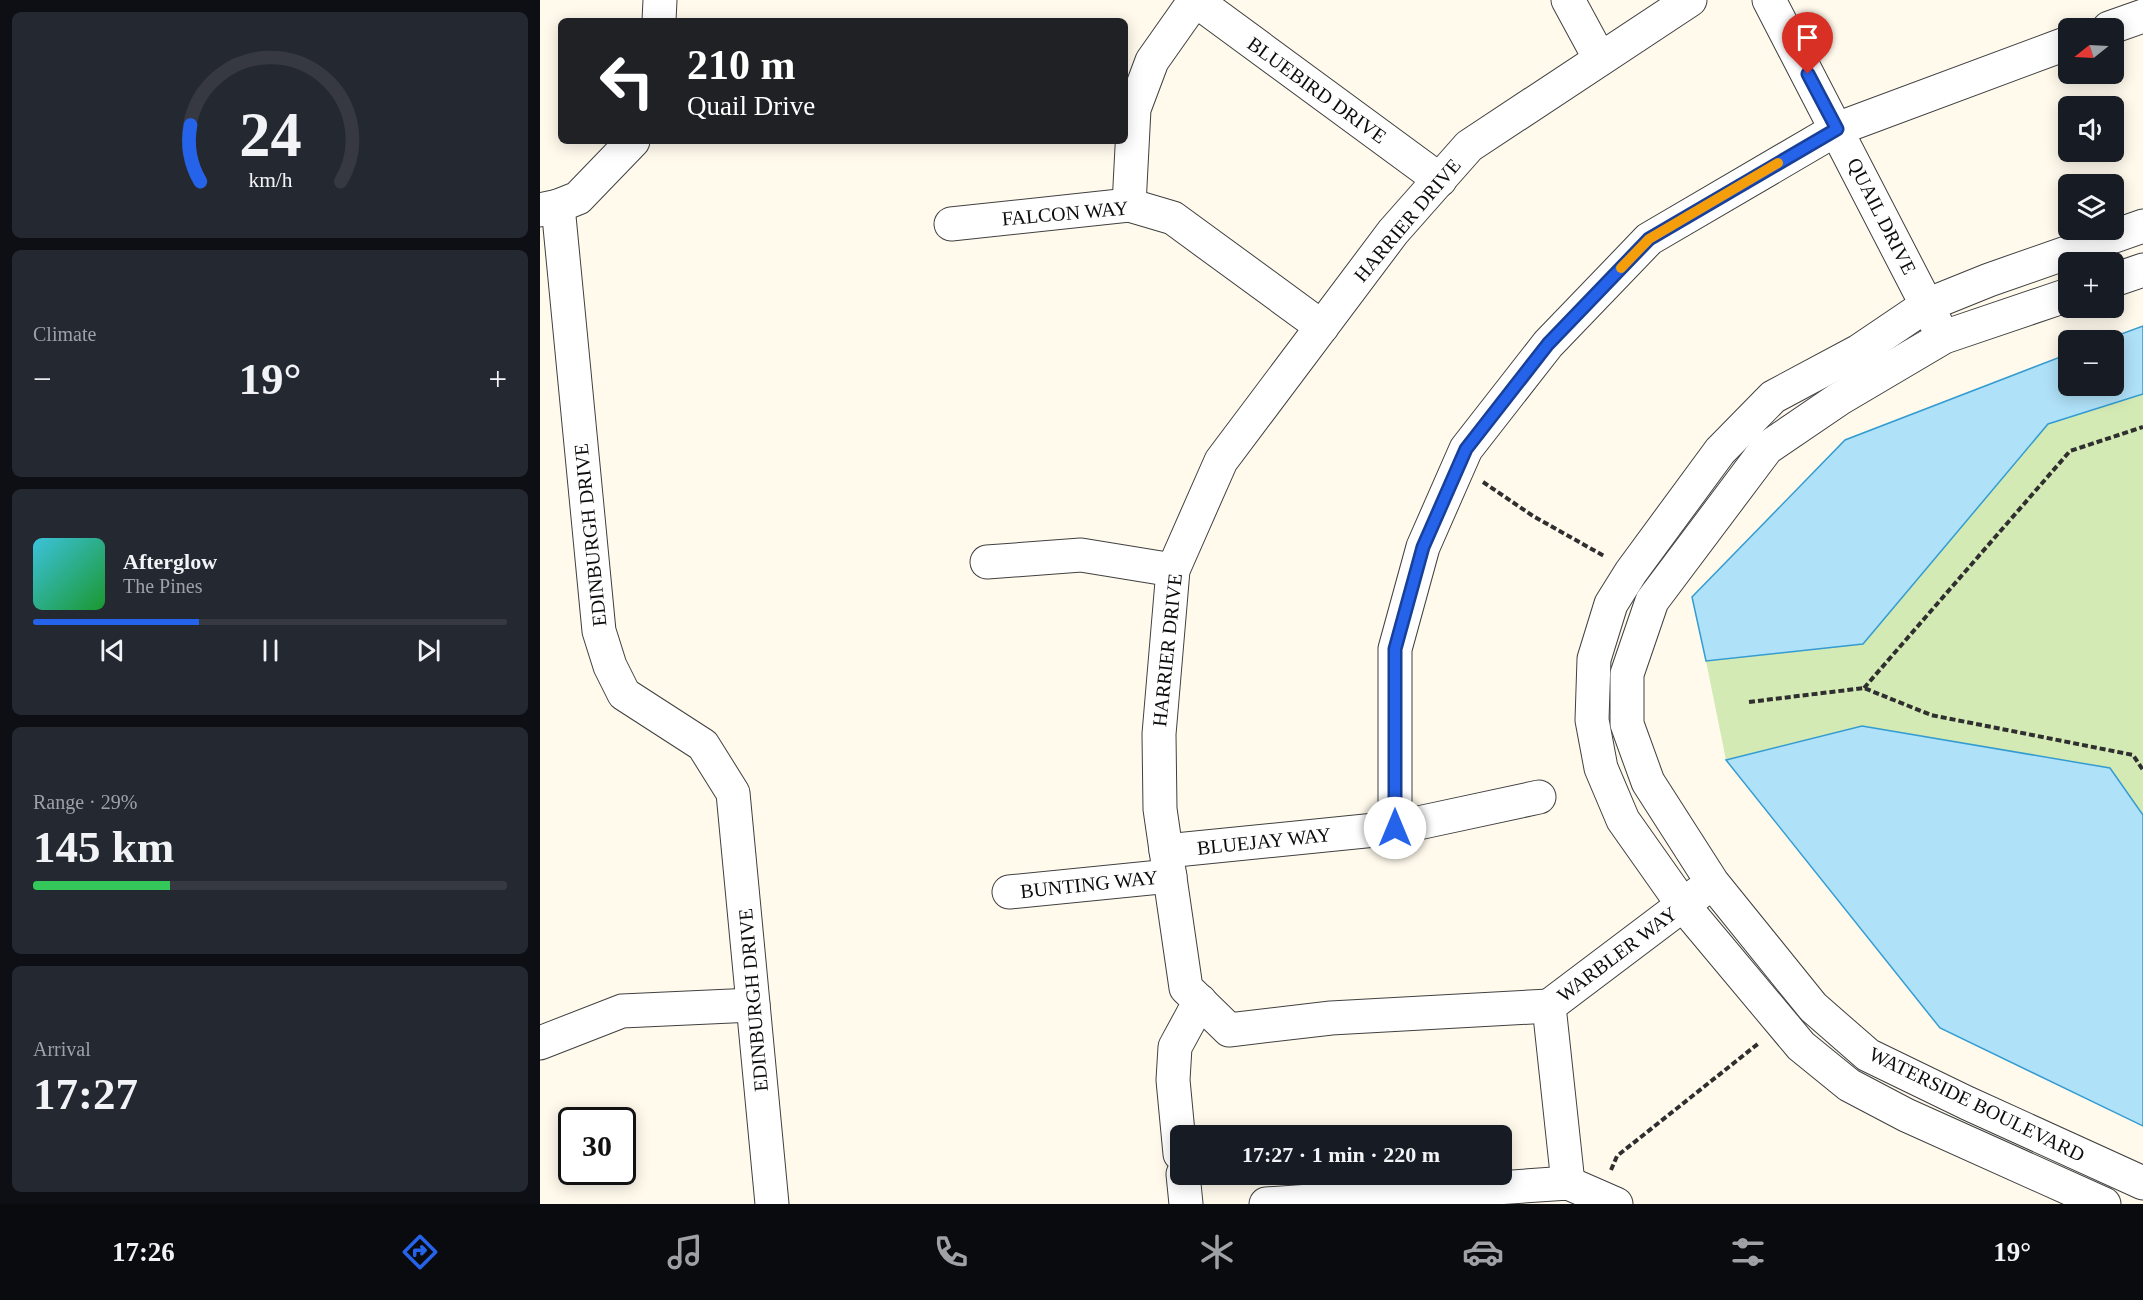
<!DOCTYPE html>
<meta charset="utf-8">
<style>
body{margin:0;font-family:"Times New Roman",serif;background:#242831;color:#f1f3f6;height:100vh;display:flex;flex-direction:column;font-size:22px;white-space:nowrap}
*{box-sizing:border-box;margin:0}
p{font-size:20px;color:#9ea1a6}
.icon{flex:none;width:33px;height:33px;fill:none;stroke:currentColor;stroke-width:2;stroke-linecap:round;stroke-linejoin:round}
.map{position:relative;flex:1;overflow:hidden}
.details{display:flex;flex-direction:column;gap:12px;padding:12px;background:#0d0f14;width:540px}
.details>*{flex:none}
.hud{position:absolute;left:18px;top:18px;width:570px;height:126px;border-radius:9px;box-shadow:0 3px 15px #0003;background:#202124;color:#fff;overflow:hidden}
.needle{width:39px;rotate:252deg}
.fabs{position:absolute;left:1518px;top:18px;display:grid;gap:12px}
.fabs a{display:grid;place-items:center;width:66px;height:66px;border-radius:9px;background:#171b24;box-shadow:0 3px 15px #0003;font-size:30px}
.speed{position:absolute;left:18px;top:1107px;display:flex;gap:12px;font-size:30px;font-weight:700;text-align:center}
.speed>*{display:grid;place-content:center;width:78px;height:78px;border-radius:50%;background:#171b24;box-shadow:0 3px 15px #0003;line-height:1}
.speed .limit{border:3px solid #111;border-radius:9px;background:#fff;color:#111}
.pin{position:absolute;display:grid;place-items:center;width:51px;height:51px;color:#fff;margin:-62px -26px;border-radius:50% 50% 50% 0;rotate:-45deg;box-shadow:0 0 6px #0007}
.pin .icon{rotate:45deg}
.me{position:absolute;width:66px;margin:-33px;rotate:0deg;stroke-linejoin:round;filter:drop-shadow(0 0 4px #0008)}
.turn{display:flex;align-items:center;gap:21px;height:126px;padding:0 30px;font-size:27px}
.turn .icon{width:78px;height:78px;stroke-width:2.5}
.turn b{display:block;font-size:42px;line-height:51px}
.big{font-size:45px;font-weight:700;line-height:1.1}
.details .tile{flex:1;display:flex;flex-direction:column;justify-content:center;gap:9px;min-width:0;padding:0 21px;border-radius:9px;background:#242831}
.details .dial{align-items:center;gap:0}
.dial svg{height:156px;overflow:visible;fill:none;stroke:#363941;stroke-width:7;stroke-linecap:round;text-anchor:middle}
.dial text{fill:#f1f3f6;stroke:none}
.song{display:flex;align-items:center;gap:18px}
.cover{width:72px;height:72px;border-radius:9px;background:linear-gradient(135deg,hsl(190 70% 55%),hsl(130 70% 35%))}
.played{height:6px;border-radius:3px;background:linear-gradient(90deg,#2563eb 35%,#363941 35%)}
.keys{display:flex;justify-content:space-around;direction:ltr}
.heat{display:flex;justify-content:space-between;align-items:center;font-size:33px;direction:ltr}
.charge{height:9px;border-radius:4px;background:linear-gradient(90deg,#34c759 29%,#363941 0)}
.trip{position:absolute;left:630px;top:1125px;width:342px;height:60px;border-radius:9px;background:#171b24;box-shadow:0 3px 15px #0003;font-weight:700;line-height:60px;text-align:center}
.dock{display:flex;height:96px;justify-content:space-around;align-items:center;background:#090b0e;color:#9ea1a6}
.dock .icon{width:42px;height:42px}
.dock .active{color:#2563eb}
.dock b{font-size:27px;color:#f1f3f6}
main{display:flex;flex:1;min-height:0}
.map>svg:first-child{display:block}
</style>
<main>
<section class="details">
<div class="tile dial"><svg viewBox="0 0 100 80">
<path d="M14 69A42 42 0 1 1 86 69"/>
<path d="M14 69A42 42 0 0 1 9 40" stroke="#2563eb"/>
<text x="50" y="56" font-size="32" font-weight="700">24</text>
<text x="50" y="72" font-size="11">km/h</text>
</svg></div>
<div class="tile"><p>Climate</p>
<div class="heat"><a>−</a><b class="big">19°</b><a>+</a></div>
</div>
<div class="tile">
<div class="song"><i class="cover"></i><div><b>Afterglow</b><p>The Pines</p></div></div>
<div class="played"></div>
<div class="keys"><svg class="icon" aria-label="previous" viewBox="0 0 24 24"><path d="M18 5L8 12l10 7zM5 5v14"/></svg><svg class="icon" aria-label="pause" viewBox="0 0 24 24"><path d="M8 5v14M16 5v14"/></svg><svg class="icon" aria-label="next" viewBox="0 0 24 24"><path d="M6 5l10 7-10 7zM19 5v14"/></svg></div>
</div>
<div class="tile"><p>Range · 29%</p><b class="big">145 km</b><div class="charge"></div></div>
<div class="tile"><p>Arrival</p><b class="big">17:27</b></div>
</section>
<div class="map">
<svg width="1603" height="1204" viewBox="0 0 1603 1204">
<rect width="100%" height="100%" fill="#fffaec"/>
<polygon fill="#d4eab5" points="1603,394 1603,815 1570,768 1322,726 1186,760 1166,661 1323,644 1508,424"/>
<g fill="#afe1f8" stroke="#349cd1" stroke-width="1.5">
<polygon points="1603,326 1603,394 1508,424 1323,644 1166,661 1152,597 1305,440 1528,354 1528,386 1574,386 1574,340 1565,340"/>
<polygon points="1322,726 1570,768 1603,815 1603,1126 1400,1028 1186,760"/>
</g>
<g fill="none" stroke-linecap="round" stroke-linejoin="round">
<defs>
<g id="minor">
<polyline points="1028,0 1060,59"/>
<polyline points="1229,0 1397,325"/>
<polyline points="119,21 120,0"/>
<polyline points="1569,28 1603,16"/>
<polyline points="589,205 594,109 612,61 655,0 900,180"/>
<polyline points="18,206 59,631 70,666 84,694 163,745 193,793 232,1204"/>
<polyline points="0,210 18,206 38,198 93,141"/>
<polyline points="411,224 589,205 633,218 782,327"/>
<polyline points="1574,280 1603,270"/>
<polyline points="1528,295 1404,337 1299,399 1227,448 1112,601 1087,674 1087,724 1108,782 1172,882 1273,1007 1328,1055 1427,1103 1603,1183"/>
<polyline points="447,562 541,555 633,570"/>
<polyline points="855,828 855,649 883,547 926,449 1008,344 1109,239 1297,129 1528,43"/>
<polyline points="626,851 855,828 999,797"/>
<polyline points="469,892 630,876"/>
<polyline points="1009,1006 791,1018 689,1030 646,988 620,809 619,734 633,570 681,461 853,232 929,146 1150,0"/>
<polyline points="0,1043 82,1011 213,1005"/>
<polyline points="640,1154 633,1080 635,1047 660,1001"/>
<polyline points="643,1174 646,1204"/>
<polyline points="1028,1183 1009,1006 1160,892"/>
<polyline points="726,1204 1028,1183 1076,1204"/>
<polyline points="1564,1204 1366,1115 1309,1085 1261,1046 1143,905 1083,820 1061,768 1052,720 1054,659 1071,604 1091,572 1180,451 1233,397 1319,351 1387,305 1449,280 1603,226"/>
</g>
</defs>
<use href="#minor" stroke="#404040" stroke-width="35"/>
<g stroke="#2f2f2f" stroke-width="4" stroke-dasharray="6 3" stroke-linecap="butt">
<polyline points="943,482 993,516 1064,556"/>
<polyline points="1324,688 1530,451 1603,427"/>
<polyline points="1209,702 1324,688 1391,715 1593,755 1603,770"/>
<polyline points="1071,1170 1077,1156 1219,1043"/>
</g>
<use href="#minor" stroke="#fff" stroke-width="33"/>
</g>
<g fill="none" stroke-linecap="round" stroke-linejoin="round">
<defs>
<polyline id="route" points="855,828 855,649 883,547 926,449 1008,344 1109,239 1297,129 1268,74"/>
</defs>
<use href="#route" stroke="#184099" stroke-width="15"/>
<use href="#route" stroke="#2563eb" stroke-width="10"/>
<polyline stroke="#f59e0b" stroke-width="10" points="1081,268 1109,239 1238,163"/>
</g>
<g text-anchor="middle" stroke-width="6" stroke-linejoin="round" paint-order="stroke">
<g font-size="20" fill="#0d0d0d" stroke="#fff">
<text transform="translate(777 90) rotate(36)" y="7">BLUEBIRD DRIVE</text>
<text transform="translate(525 213) rotate(-5)" y="7">FALCON WAY</text>
<text transform="translate(1342 216) rotate(63)" y="7">QUAIL DRIVE</text>
<text transform="translate(867 220) rotate(-50)" y="7">HARRIER DRIVE</text>
<text transform="translate(50 535) rotate(-96)" y="7">EDINBURGH DRIVE</text>
<text transform="translate(627 650) rotate(-84)" y="7">HARRIER DRIVE</text>
<text transform="translate(724 841) rotate(-6)" y="7">BLUEJAY WAY</text>
<text transform="translate(549 884) rotate(-6)" y="7">BUNTING WAY</text>
<text transform="translate(1077 954) rotate(-37)" y="7">WARBLER WAY</text>
<text transform="translate(213 1000) rotate(-95)" y="7">EDINBURGH DRIVE</text>
<text transform="translate(1437 1104) rotate(26)" y="7">WATERSIDE BOULEVARD</text>
</g>
</g>
</svg>
<div class="fabs">
<a><svg class="needle" viewBox="-14 -14 28 28"><path d="M0-13l5 13h-10z" fill="#e53935"/><path d="M0 13l5-13h-10z" fill="#9ea1a6"/></svg></a>
<a><svg class="icon" aria-label="sound" viewBox="0 0 24 24"><path d="M4 9h4l5-4v14l-5-4H4zM17 9q2 3 0 6"/></svg></a>
<a><svg class="icon" aria-label="layers" viewBox="0 0 24 24"><path d="M12 4l9 5-9 5-9-5zM3 14l9 5 9-5"/></svg></a>
<a>+</a>
<a>−</a>
</div>
<div class="speed"><div class="limit">30</div></div>
<div class="pin" style="left:1268px;top:74px;background:#d93025"><svg class="icon" aria-label="arrive" viewBox="0 0 24 24"><path d="M6 21V4h12l-3 4 3 4H6"/></svg></div>
<svg class="me" style="left:855px;top:828px" viewBox="-20 -20 40 40"><circle r="19" fill="#fff"/><path d="M0-13L10 11 0 6-10 11z" fill="#2563eb"/></svg>
<div class="trip">17:27 · 1 min · 220 m</div>
<div class="hud">
<div class="turn"><svg class="icon" aria-label="left" viewBox="0 0 24 24"><path d="M17 20v-9H6M10 6l-5 5 5 5"/></svg><div><b>210 m</b>Quail Drive</div></div>
</div>
</div>
</main>
<nav class="dock">
<b>17:26</b>
<svg class="icon active" aria-label="directions" viewBox="0 0 24 24"><path d="M12 3l9 9-9 9-9-9zM9 14v-3h6M13 9l2 2-2 2"/></svg>
<svg class="icon" aria-label="music" viewBox="0 0 24 24"><path d="M9 18V5l10-2v13"/><circle cx="6" cy="18" r="3"/><circle cx="16" cy="16" r="3"/></svg>
<svg class="icon" aria-label="phone" viewBox="0 0 24 24"><path d="M5 4h4l2 5-3 2q2 4 5 5l2-3 5 2v4C11 20 4 13 5 4z"/></svg>
<svg class="icon" aria-label="climate" viewBox="0 0 24 24"><path d="M12 3v18M4 7l16 10M4 17L20 7"/></svg>
<svg class="icon" aria-label="car" viewBox="0 0 24 24"><path d="M5 17H2v-5l4-1 3-4h7l3 4 3 1v5h-3M9 17h6M6 11h13"/><circle cx="7" cy="17" r="2"/><circle cx="17" cy="17" r="2"/></svg>
<svg class="icon" aria-label="filters" viewBox="0 0 24 24"><path d="M4 7h16M4 17h16"/><circle cx="9" cy="7" r="2"/><circle cx="15" cy="17" r="2"/></svg>
<b>19°</b>
</nav>
